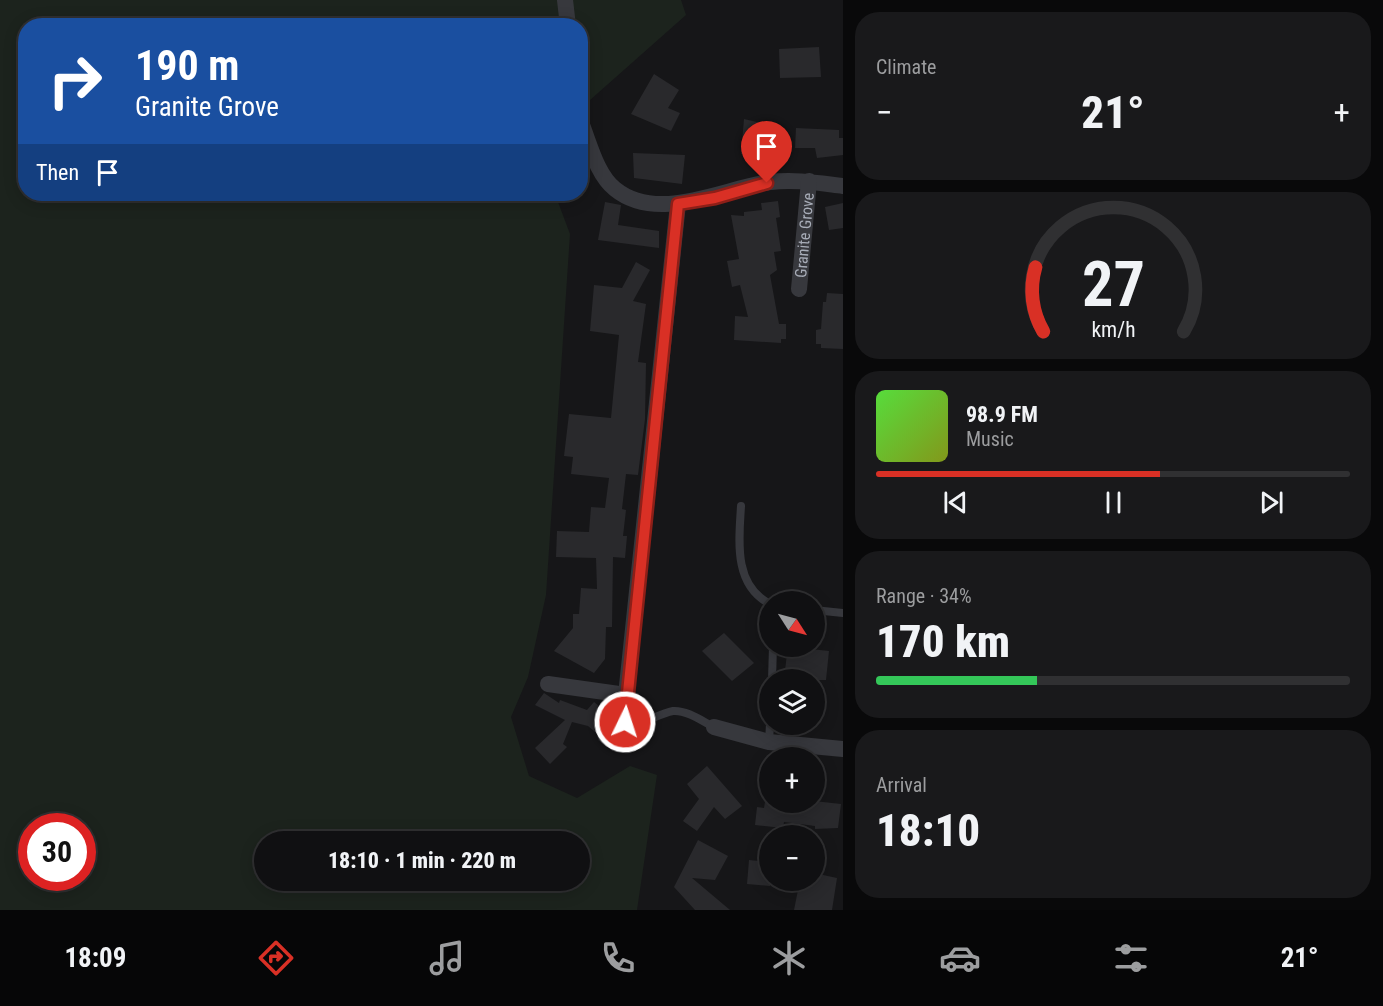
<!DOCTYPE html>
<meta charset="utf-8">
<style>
body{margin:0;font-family:"Roboto Condensed",sans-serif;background:#19191b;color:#f1f3f6;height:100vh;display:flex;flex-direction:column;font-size:22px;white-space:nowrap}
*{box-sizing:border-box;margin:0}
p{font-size:20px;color:#9c9d9f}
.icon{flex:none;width:33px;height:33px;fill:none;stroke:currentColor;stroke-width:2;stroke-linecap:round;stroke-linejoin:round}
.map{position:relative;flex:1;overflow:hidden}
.sheet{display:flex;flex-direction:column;gap:12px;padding:12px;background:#09090a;width:540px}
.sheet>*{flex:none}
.hud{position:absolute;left:18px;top:18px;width:570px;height:183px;border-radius:24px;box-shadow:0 3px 15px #0003,0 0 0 2px #303032;background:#1a4fa0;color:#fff;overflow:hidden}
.needle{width:39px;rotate:126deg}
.fabs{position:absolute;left:759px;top:591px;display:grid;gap:12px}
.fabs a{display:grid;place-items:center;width:66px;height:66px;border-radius:50%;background:#101012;box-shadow:0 3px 15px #0003,0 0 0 2px #303032;font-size:30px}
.speed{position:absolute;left:18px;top:813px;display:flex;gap:12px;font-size:30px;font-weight:700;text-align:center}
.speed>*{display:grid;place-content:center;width:78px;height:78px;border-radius:50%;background:#101012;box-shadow:0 3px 15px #0003,0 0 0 2px #303032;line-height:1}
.speed .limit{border:9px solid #d22;background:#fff;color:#111}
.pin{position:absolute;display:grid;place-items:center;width:51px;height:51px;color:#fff;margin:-62px -26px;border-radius:50% 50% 50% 0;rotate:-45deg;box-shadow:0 0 6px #0007}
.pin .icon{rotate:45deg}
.me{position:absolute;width:66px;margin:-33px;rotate:4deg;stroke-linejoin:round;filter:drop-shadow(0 0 4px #0008)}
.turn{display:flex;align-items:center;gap:21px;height:126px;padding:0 18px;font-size:27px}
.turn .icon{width:78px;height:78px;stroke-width:2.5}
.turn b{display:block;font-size:42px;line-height:51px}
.then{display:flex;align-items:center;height:57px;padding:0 18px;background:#0003;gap:12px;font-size:22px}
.big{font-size:45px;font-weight:800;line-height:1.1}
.sheet .tile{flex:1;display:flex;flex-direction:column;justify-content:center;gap:9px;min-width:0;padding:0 21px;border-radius:24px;background:#19191b}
.sheet .dial{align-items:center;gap:0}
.dial svg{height:156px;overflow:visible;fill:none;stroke:#303032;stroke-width:7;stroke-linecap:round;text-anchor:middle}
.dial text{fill:#f1f3f6;stroke:none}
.song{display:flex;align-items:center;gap:18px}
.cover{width:72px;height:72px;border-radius:9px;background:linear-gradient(135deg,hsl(110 70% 55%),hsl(70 70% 35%))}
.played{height:6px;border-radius:3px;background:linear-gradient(90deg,#d93025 60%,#303032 60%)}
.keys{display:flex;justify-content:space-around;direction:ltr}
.heat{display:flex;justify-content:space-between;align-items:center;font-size:33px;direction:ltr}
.charge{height:9px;border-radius:4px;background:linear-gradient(90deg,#34c759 34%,#303032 0)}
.trip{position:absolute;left:254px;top:831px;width:336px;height:60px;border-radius:30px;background:#101012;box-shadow:0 3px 15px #0003,0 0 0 2px #303032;font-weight:800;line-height:60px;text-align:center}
.dock{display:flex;height:96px;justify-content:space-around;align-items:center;background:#060607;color:#9c9d9f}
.dock .icon{width:42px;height:42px}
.dock .selected{color:#d93025}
.dock b{font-size:27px;color:#f1f3f6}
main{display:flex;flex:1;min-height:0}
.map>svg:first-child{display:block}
</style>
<main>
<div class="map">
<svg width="843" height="910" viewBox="0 0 843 910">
<rect width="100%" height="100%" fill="#161618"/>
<path fill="#1c231d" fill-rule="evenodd" d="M0 0H681L686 15 581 108 580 26H26V194H555L570 234 546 595 528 677 511 717 529 776 577 798 630 766 657 775 637 910H0ZM32 826H82V878H32ZM264 842H579V880H264Z"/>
<g fill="#29292c">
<polygon points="819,47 821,77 780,78 779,49"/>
<polygon points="654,74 679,90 668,108 680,113 671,131 631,114"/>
<polygon points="744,119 761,123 761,130 769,129 772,147 758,146 758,155 741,154"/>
<polygon points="796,128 839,130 839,138 843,138 843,155 817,158 815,148 795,148"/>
<polygon points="633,153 685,155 682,184 634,178"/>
<polygon points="778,201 780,217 776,218 781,251 774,252 777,270 770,275 779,324 786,324 786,339 781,339 781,343 734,340 735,316 748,317 740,285 732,287 727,261 739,259 731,215 744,216 744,212 762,210 761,203"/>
<polygon points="605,202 621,205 618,225 659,231 659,248 598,240"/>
<polygon points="843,203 843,228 829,230 825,207"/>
<polygon points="636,262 650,270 633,301 646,304 638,362 646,363 645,419 638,475 626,474 622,509 626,510 623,536 627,536 625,558 613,557 612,627 606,627 605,659 594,673 554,651 573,628 573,614 579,614 581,588 597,589 596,558 556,557 557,531 589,532 591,507 605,508 609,478 571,474 573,457 564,456 569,414 611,418 619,335 590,331 594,285 622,288"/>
<polygon points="827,293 843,294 843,349 821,348 821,344 816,344 816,330 821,329 823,302 826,302"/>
<polygon points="724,633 754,663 732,681 702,651"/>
<polygon points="792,647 829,651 826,680 784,680 787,653 791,654"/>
<polygon points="544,693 559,703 560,700 587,710 594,702 614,718 600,736 588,726 572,722 563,744 567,747 550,764 535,748 565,720 535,705"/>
<polygon points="608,727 622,739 613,751 598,740"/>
<polygon points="707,766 742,806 725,819 714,807 697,831 683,821 699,799 687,784"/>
<polygon points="814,801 841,804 838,828 815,829 815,826 784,822 783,828 755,825 757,807 764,808 765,802"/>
<polygon points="698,840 728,856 715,880 692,878 730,910 695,910 674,887"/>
<polygon points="749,860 770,862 770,886 747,884"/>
<polygon points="814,873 837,878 832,910 794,910 800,880 814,880"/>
</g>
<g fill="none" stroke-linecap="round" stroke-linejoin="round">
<g stroke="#37383d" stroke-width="8">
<path d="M741 506C739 540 733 585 770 604"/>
<polyline points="814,610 843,613"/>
<polyline points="772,680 773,646"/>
<path d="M627 725C644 725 657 714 673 711 687 710 702 721 714 727"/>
<polyline points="769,742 770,724"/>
</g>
<g stroke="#37383d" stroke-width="16">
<polyline points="565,0 568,26"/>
<path d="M580 120C589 141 596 174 615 189 658 224 724 188 770 182 795 179 818 183 843 186"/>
<path id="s1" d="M799 289 809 181"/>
<polyline points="548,684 626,695"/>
<polyline points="627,725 626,695 678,204"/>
<polyline points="714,727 769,742 843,749"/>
</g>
</g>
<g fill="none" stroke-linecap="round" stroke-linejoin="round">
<defs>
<polyline id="route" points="625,722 678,204 715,198 767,183"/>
</defs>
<use href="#route" stroke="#8d1f18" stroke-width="15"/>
<use href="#route" stroke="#d93025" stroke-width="10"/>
</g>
<g text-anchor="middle" stroke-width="6" stroke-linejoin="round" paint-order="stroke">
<g font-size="16" fill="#a8adb8" stroke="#111113">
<text dy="6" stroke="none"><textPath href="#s1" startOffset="54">Granite Grove</textPath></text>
</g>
</g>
</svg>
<div class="fabs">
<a><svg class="needle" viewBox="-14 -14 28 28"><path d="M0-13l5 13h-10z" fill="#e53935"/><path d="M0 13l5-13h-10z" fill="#9c9d9f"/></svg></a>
<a><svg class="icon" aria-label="layers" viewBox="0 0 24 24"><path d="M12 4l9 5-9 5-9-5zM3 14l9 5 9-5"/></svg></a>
<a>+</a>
<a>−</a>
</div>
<div class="speed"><div class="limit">30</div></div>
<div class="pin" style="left:767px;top:183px;background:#d93025"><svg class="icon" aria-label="arrive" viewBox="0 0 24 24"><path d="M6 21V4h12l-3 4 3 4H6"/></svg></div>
<svg class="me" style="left:625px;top:722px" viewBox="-20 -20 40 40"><circle r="17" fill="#d93025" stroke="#fff" stroke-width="3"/><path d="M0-11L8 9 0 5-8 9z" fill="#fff"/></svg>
<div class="trip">18:10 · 1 min · 220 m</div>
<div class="hud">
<div class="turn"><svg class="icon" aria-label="right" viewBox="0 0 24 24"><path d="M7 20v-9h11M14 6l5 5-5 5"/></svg><div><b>190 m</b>Granite Grove</div></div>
<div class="then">Then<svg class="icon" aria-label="arrive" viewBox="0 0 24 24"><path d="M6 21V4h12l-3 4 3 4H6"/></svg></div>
</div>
</div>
<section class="sheet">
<div class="tile"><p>Climate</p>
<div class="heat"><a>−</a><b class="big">21°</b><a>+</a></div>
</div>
<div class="tile dial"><svg viewBox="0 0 100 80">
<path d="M14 69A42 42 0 1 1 86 69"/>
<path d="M14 69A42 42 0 0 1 10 36" stroke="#d93025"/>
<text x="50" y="56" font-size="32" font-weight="700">27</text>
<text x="50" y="72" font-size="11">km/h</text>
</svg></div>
<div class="tile">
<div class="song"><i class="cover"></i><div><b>98.9 FM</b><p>Music</p></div></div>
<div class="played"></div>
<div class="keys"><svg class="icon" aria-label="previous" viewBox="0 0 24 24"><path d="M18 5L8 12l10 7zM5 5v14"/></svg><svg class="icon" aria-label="pause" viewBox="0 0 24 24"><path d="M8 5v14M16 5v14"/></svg><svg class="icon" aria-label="next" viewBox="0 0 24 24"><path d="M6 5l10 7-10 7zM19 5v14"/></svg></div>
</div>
<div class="tile"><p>Range · 34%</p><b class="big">170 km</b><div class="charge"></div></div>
<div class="tile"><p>Arrival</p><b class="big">18:10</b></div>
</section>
</main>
<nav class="dock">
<b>18:09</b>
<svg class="icon selected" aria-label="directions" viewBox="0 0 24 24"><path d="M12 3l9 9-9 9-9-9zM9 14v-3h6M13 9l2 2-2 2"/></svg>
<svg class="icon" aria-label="music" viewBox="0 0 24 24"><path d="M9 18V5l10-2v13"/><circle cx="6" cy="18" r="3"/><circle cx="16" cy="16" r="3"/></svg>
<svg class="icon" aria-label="phone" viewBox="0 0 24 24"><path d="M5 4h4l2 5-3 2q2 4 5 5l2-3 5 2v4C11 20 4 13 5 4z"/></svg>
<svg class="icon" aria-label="climate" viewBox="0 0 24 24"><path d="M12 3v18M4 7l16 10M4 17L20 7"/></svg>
<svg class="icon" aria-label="car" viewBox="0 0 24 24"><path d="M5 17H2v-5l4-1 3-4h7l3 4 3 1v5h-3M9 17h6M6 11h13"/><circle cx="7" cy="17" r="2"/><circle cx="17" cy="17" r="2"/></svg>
<svg class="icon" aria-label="filters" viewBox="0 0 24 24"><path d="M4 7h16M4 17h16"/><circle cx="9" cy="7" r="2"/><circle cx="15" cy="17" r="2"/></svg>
<b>21°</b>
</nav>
